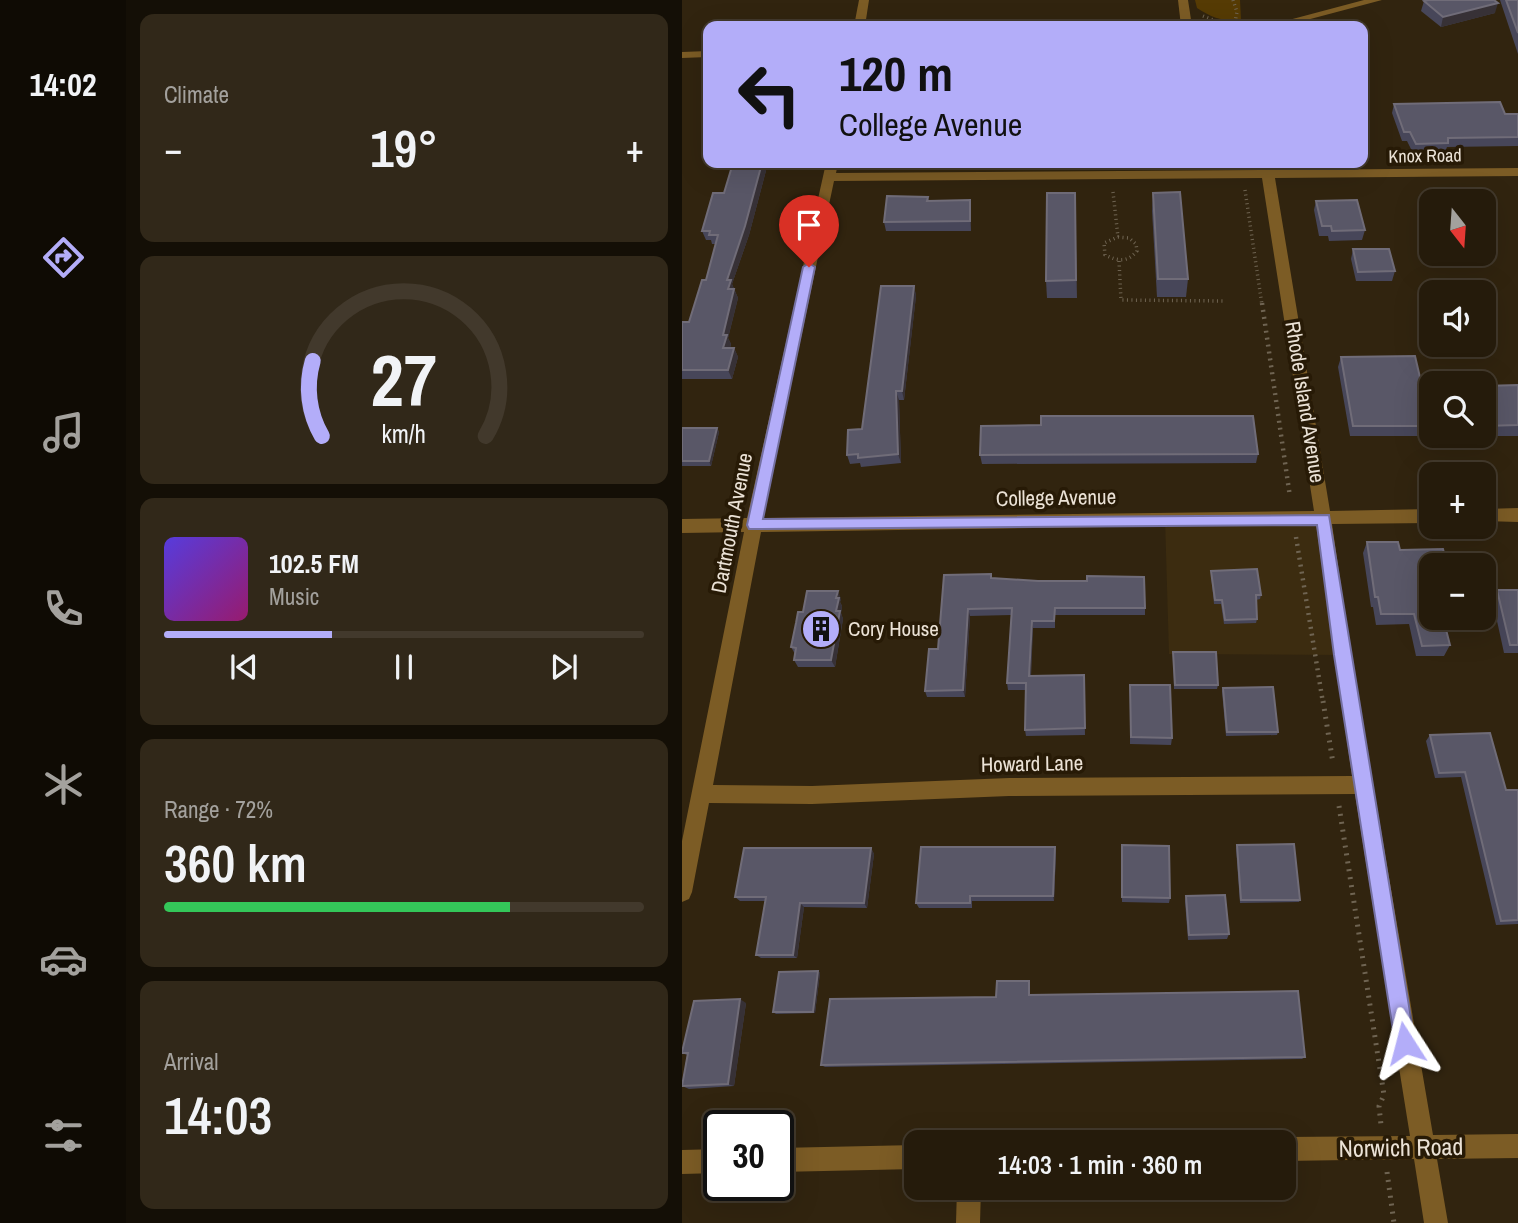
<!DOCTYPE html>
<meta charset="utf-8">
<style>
body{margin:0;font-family:"Archivo Narrow",sans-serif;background:#312819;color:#f1f3f6;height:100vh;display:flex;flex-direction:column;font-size:26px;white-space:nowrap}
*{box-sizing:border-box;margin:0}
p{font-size:23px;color:#a3a19d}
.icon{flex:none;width:38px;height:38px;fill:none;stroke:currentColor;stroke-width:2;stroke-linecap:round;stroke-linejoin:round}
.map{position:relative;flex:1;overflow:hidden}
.sheet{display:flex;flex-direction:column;gap:14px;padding:14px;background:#140f06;width:556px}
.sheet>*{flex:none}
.hud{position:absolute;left:21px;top:21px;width:665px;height:147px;border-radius:14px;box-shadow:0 7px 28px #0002,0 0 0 2px #42392c;background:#b3adf9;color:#111;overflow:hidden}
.needle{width:46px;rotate:163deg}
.buttons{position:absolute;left:737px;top:189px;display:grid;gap:14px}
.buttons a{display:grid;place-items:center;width:77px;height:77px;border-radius:14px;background:#251b0b;box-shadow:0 7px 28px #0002,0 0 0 2px #42392c;font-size:35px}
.speed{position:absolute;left:21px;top:1110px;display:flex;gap:14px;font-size:35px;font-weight:700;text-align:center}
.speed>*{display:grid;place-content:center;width:91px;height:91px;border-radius:50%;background:#251b0b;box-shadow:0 7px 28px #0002,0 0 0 2px #42392c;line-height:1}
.speed .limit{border:4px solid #111;border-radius:10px;background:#fff;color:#111}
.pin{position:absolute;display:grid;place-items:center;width:60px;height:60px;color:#fff;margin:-72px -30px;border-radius:50% 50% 50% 0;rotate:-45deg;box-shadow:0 0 7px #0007}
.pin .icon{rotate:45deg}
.me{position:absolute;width:77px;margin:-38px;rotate:351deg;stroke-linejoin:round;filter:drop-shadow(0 0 5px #0008)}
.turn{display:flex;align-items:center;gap:24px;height:147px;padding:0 21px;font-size:32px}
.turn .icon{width:91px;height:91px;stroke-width:2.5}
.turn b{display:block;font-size:49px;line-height:60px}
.big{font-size:52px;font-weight:600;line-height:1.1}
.sheet .tile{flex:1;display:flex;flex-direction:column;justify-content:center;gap:10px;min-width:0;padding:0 24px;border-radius:14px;background:#312819}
.sheet .dial{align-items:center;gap:0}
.dial svg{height:182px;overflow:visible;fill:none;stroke:#42392c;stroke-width:7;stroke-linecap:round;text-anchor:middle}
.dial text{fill:#f1f3f6;stroke:none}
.song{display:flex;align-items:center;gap:21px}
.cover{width:84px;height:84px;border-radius:10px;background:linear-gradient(135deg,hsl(250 70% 55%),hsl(320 70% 35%))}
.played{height:7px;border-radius:4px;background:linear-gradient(90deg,#b3adf9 35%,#42392c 35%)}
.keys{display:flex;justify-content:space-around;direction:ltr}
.heat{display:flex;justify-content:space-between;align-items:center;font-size:38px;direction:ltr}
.charge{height:10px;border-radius:5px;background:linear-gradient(90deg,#34c759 72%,#42392c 0)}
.trip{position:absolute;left:222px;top:1130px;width:392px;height:70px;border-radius:14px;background:#251b0b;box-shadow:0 7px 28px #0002,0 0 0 2px #42392c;font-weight:600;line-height:70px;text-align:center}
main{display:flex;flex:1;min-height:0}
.tabs{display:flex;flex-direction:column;width:126px;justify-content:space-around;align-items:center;background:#0f0b04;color:#a3a19d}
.tabs .icon{width:49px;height:49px}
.tabs .selected{color:#b3adf9}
.tabs b{font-size:32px;color:#f1f3f6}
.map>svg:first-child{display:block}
</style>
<main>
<nav class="tabs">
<b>14:02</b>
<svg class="icon selected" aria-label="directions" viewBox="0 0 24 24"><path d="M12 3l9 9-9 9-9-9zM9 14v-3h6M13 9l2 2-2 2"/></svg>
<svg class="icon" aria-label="music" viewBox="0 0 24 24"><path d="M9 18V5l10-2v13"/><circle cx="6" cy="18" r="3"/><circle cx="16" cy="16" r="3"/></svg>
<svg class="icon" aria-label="phone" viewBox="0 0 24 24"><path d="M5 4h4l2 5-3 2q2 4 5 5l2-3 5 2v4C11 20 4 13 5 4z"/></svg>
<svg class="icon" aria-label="climate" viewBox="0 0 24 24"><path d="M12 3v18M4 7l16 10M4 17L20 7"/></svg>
<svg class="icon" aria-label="car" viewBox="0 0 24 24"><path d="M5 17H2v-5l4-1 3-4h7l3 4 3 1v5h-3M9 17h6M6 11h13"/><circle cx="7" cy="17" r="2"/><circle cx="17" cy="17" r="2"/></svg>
<svg class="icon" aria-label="filters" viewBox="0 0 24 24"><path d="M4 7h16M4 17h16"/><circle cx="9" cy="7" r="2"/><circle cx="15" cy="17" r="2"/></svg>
</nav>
<section class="sheet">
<div class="tile"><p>Climate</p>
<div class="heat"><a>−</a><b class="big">19°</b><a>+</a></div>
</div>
<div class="tile dial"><svg viewBox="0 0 100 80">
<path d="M14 69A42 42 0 1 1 86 69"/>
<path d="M14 69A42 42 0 0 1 10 36" stroke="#b3adf9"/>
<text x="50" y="56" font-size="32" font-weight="700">27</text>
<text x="50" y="72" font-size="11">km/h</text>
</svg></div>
<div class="tile">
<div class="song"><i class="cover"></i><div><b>102.5 FM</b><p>Music</p></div></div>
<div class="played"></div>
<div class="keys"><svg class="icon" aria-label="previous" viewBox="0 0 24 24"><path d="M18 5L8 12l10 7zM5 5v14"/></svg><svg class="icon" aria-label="pause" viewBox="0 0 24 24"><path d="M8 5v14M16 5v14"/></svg><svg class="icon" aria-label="next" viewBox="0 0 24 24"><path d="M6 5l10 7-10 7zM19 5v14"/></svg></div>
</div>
<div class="tile"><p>Range · 72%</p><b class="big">360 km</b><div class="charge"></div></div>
<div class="tile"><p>Arrival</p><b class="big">14:03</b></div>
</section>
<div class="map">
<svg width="836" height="1223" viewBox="0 0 836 1223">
<rect width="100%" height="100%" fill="#31240f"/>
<polygon fill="#3c2c10" points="483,518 641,519 660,655 487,654"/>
<path fill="#563b04" d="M513 0H558L559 20C540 21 530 18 515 8Z"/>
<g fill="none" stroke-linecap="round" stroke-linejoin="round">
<g stroke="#6f6452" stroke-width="3.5" stroke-dasharray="1 3.5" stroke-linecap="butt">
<polyline points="551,0 555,12 553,22"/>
<polyline points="521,16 536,22 537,26"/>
<polyline points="563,190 580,305"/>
<polyline points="431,192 436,237"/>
<path d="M436 237 447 238 454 244 455 251C445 263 436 261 423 255L422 243Z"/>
<polyline points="437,261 439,300 541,301"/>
</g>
<g stroke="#6f6452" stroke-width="4.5" stroke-dasharray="2 5" stroke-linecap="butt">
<polyline points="580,303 608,497"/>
<polyline points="614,537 641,703"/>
</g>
<g stroke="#6f6452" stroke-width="5" stroke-dasharray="2 6" stroke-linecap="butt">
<polyline points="641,701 651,763"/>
<polyline points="657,806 702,1095 697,1106 699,1125"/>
<polyline points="705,1172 712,1223"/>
</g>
<g fill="#7c5c25" fill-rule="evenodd">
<polygon points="177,0 187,0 183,26 172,26"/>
<polygon points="496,0 506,0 510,26 499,26"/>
<polygon points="682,0 700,0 602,26 584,26"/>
<polygon points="26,51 26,57 0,58 0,52"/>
<path d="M144 163H156L154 173 579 170 578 163H590L591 170 836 168V176L593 178 648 511 749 509V523L650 524 669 655 751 1135 836 1134V1158L755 1159 766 1223H742L732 1159 602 1161V1143H593L602 1137 728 1136 673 794 327 796 130 804 27 803 10 892 7 899 0 902V841L62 532 0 533V519L65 518ZM580 178 632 511 81 518 152 181ZM634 524 670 776 327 778 130 786 31 785 79 532Z"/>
<polygon points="836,508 836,522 802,521 802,509"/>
<polygon points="234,1145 234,1169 96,1172 96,1148"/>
<polygon points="37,1149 37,1173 0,1174 0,1150"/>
<polygon points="275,1188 299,1188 298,1223 274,1223"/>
</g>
</g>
<g fill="#474659">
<polygon points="818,0 836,0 836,54"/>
<polygon points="742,1 813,13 759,27 739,11"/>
<polygon points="712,104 823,114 836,114 836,146 765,147 763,152 731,153 725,141 720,141 710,113"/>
<polygon points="51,163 86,163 67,235 50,284 56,298 46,338 49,344 48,348 52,348 56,357 50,379 0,379 0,322 7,322 24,280 34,244 30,244 29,240 24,240 20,231 42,193"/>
<polygon points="393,193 395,298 365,298 364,281"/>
<polygon points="471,193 506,279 504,297 475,297 470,211"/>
<polygon points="246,197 247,201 288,200 289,231 204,231 202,222"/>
<polygon points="634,201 683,230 680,240 647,241 646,236 637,236 632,210"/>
<polygon points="671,249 713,271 710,281 674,281 669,259"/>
<polygon points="232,286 234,296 222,400 217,400 219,463 179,467 178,463 168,464 165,455 180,429"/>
<polygon points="659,357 740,386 749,386 749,436 800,436 668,436 656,367"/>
<polygon points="836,385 836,436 802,436 802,386"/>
<polygon points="359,425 576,454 574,463 300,464 298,455"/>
<polygon points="0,428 35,428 37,432 29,466 0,466"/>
<polygon points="685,542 718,550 749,565 768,645 762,656 734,656 727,624 694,625 691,607 689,607 681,553"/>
<polygon points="529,571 579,595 578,599 574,600 575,619 574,623 542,624 539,604 532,604 529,575"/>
<polygon points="309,574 310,578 463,608 463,615 373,615 373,628 351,628 349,676 402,675 403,735 344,736 343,730 344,690 326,690 325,683 329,615 288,616 283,697 245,697 243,691 256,649"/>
<polygon points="815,590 836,590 836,653 822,653 810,598"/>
<polygon points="159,599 158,602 160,606 159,613 161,619 153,667 116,667 112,660 113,654 109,647"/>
<polygon points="491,652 536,685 535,689 492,689"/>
<polygon points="541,688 596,732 595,735 544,736 540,691"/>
<polygon points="448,692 490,738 489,745 448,744"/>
<polygon points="748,735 824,790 835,790 836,924 814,925 779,777 753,778 744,741"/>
<polygon points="440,845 488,898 487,903 440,902"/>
<polygon points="555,845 618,900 617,902 558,903 554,848"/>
<polygon points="189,848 192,854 185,908 122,907 115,958 79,958 74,955 83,901 58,901 53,897"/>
<polygon points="374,852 372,901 290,901 290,908 237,908 234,903"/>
<polygon points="504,896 547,934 545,939 506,940 503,901"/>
<polygon points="136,971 138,973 133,1013 94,1014 91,1012"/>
<polygon points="348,984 348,995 623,1057 620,1059 143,1067 139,1065"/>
<polygon points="64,1003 52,1086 7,1089 0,1086 5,1055 0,1053"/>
</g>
<g fill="#373136">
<polygon points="816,3 813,13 759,27 761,17"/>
<polygon points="80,163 86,163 67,235 50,284 52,289 46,289 45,280"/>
<polygon points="232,286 234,296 222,400 220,391"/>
<polygon points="52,289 56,298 46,338 49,344 45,357 41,348 41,335"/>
<polygon points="52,348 56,357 50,379 46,370"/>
<polygon points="214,391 217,400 219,463 216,454"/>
<polygon points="35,428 37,432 29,466 27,461"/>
<polygon points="156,591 159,599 158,602 160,606 159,613 161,619 153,667 149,660"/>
<polygon points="286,609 288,616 283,697 281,690"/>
<polygon points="350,621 351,628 348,683 347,676"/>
<polygon points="373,847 374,852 372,901 371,896"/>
<polygon points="189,848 192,854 185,908 182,903"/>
<polygon points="118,903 122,907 115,958 111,955"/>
<polygon points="136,971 138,973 133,1013 131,1012"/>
<polygon points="58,999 64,1003 52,1086 46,1084"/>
</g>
<g fill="#595767" stroke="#706c78" stroke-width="2">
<polygon points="746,0 812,0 816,3 761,17 742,1"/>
<polygon points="824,0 836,0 836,33"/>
<polygon points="818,102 823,114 836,114 836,137 766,138 766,143 734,144 728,132 722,132 712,104"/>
<polygon points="51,163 80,163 63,226 45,280 49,280 46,289 52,289 41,335 45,335 41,348 52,348 46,370 0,370 0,322 7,322 20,280 24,280 36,235 27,235 28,231 20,231 31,193 42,193"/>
<polygon points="498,192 506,279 476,279 471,193"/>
<polygon points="365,193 393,193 394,280 364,281"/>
<polygon points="205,196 246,197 245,201 288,200 288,221 202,222"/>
<polygon points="675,200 683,230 650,231 649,226 640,226 634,201"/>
<polygon points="671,249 707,249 713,271 676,272"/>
<polygon points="199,286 232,286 220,391 214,391 216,454 176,458 176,454 165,455 166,430 180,429"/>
<polygon points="733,356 740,386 749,386 749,426 671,426 659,357"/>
<polygon points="836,385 836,425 802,426 802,386"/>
<polygon points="359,416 571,416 576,454 298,455 299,426 359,425"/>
<polygon points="0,428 35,428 27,461 0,461"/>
<polygon points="685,542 716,542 718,550 761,549 765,565 749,565 749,618 761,618 768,645 740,646 732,614 699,614 696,597 693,597"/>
<polygon points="575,569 579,595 574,595 575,619 543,620 540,600 533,600 529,571"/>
<polygon points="309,574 309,578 356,581 405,581 405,576 462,577 463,608 373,608 372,621 350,621 347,676 402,675 403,728 343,730 344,683 325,683 330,608 286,609 281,690 243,691 247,649 256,649 262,575"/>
<polygon points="815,590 836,590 836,645 828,645"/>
<polygon points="125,591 156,591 154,598 157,598 154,611 158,611 149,660 112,660 114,648 109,647 114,623 116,612 121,612"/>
<polygon points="491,652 534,652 536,685 493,685"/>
<polygon points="448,685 488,685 490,738 449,737"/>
<polygon points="591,687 596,732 545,732 541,688"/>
<polygon points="808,733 824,790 836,790 836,920 819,921 783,772 757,773 748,735"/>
<polygon points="612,844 618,900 559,900 555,845"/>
<polygon points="440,845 487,846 488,898 440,897"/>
<polygon points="239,847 373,847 371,896 288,896 288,903 234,903"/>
<polygon points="62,848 189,848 182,903 118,903 111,955 74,955 84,897 53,897"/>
<polygon points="543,895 547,934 507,935 504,896"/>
<polygon points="136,971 131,1012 91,1012 97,972"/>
<polygon points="315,981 347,981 347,995 616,991 623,1057 139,1065 148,999 314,997"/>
<polygon points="58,999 46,1084 0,1086 6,1053 0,1053 0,1052 12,1001"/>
</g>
<polygon fill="#b3adf9" stroke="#7470a2" stroke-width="2" points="127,263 133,267 81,519 647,515 733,1043 730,1050 723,1053 716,1050 713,1043 652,655 635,525 67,529 65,525 121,267"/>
<defs>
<symbol id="building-disc" viewBox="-11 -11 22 22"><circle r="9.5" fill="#b3adf9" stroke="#271a06"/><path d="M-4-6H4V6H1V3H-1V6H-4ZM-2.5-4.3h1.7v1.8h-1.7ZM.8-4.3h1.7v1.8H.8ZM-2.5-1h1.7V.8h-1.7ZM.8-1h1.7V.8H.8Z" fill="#111"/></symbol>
</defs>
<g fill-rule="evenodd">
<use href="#building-disc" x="117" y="607" width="44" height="44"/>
</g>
<g text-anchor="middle" stroke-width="7" stroke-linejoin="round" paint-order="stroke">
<g font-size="18" fill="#ebe2d6" stroke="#271a06">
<text transform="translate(743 156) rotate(-1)" y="6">Knox Road</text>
</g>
<g font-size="21" fill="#ebe2d6" stroke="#271a06">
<text transform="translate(623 402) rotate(81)" y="7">Rhode Island Avenue</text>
<text transform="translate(374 498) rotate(-1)" y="7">College Avenue</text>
<text transform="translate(50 523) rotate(-79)" y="7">Dartmouth Avenue</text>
<text transform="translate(350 764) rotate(-1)" y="7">Howard Lane</text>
</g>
<g font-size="21" fill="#ebe2d6" stroke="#271a06" text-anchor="start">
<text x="166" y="636">Cory House</text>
</g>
<g font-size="24" fill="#ebe2d6" stroke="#271a06">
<text transform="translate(719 1148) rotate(-1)" y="8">Norwich Road</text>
</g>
</g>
</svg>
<div class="buttons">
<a><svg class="needle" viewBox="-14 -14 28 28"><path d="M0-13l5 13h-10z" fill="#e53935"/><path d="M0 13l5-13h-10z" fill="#a3a19d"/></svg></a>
<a><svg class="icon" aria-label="sound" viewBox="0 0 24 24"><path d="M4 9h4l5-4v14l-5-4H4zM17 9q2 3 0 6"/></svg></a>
<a><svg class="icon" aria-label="search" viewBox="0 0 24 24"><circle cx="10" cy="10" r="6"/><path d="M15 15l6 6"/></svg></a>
<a>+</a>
<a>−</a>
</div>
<div class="speed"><div class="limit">30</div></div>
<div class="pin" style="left:127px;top:267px;background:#d93025"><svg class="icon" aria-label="arrive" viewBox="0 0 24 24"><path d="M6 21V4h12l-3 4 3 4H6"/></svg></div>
<svg class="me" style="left:723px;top:1043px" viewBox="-20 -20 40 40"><path d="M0-17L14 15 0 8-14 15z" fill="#b3adf9" stroke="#fff" stroke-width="4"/></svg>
<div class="trip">14:03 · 1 min · 360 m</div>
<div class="hud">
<div class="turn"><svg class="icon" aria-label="left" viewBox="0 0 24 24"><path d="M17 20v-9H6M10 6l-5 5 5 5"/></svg><div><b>120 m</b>College Avenue</div></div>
</div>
</div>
</main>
